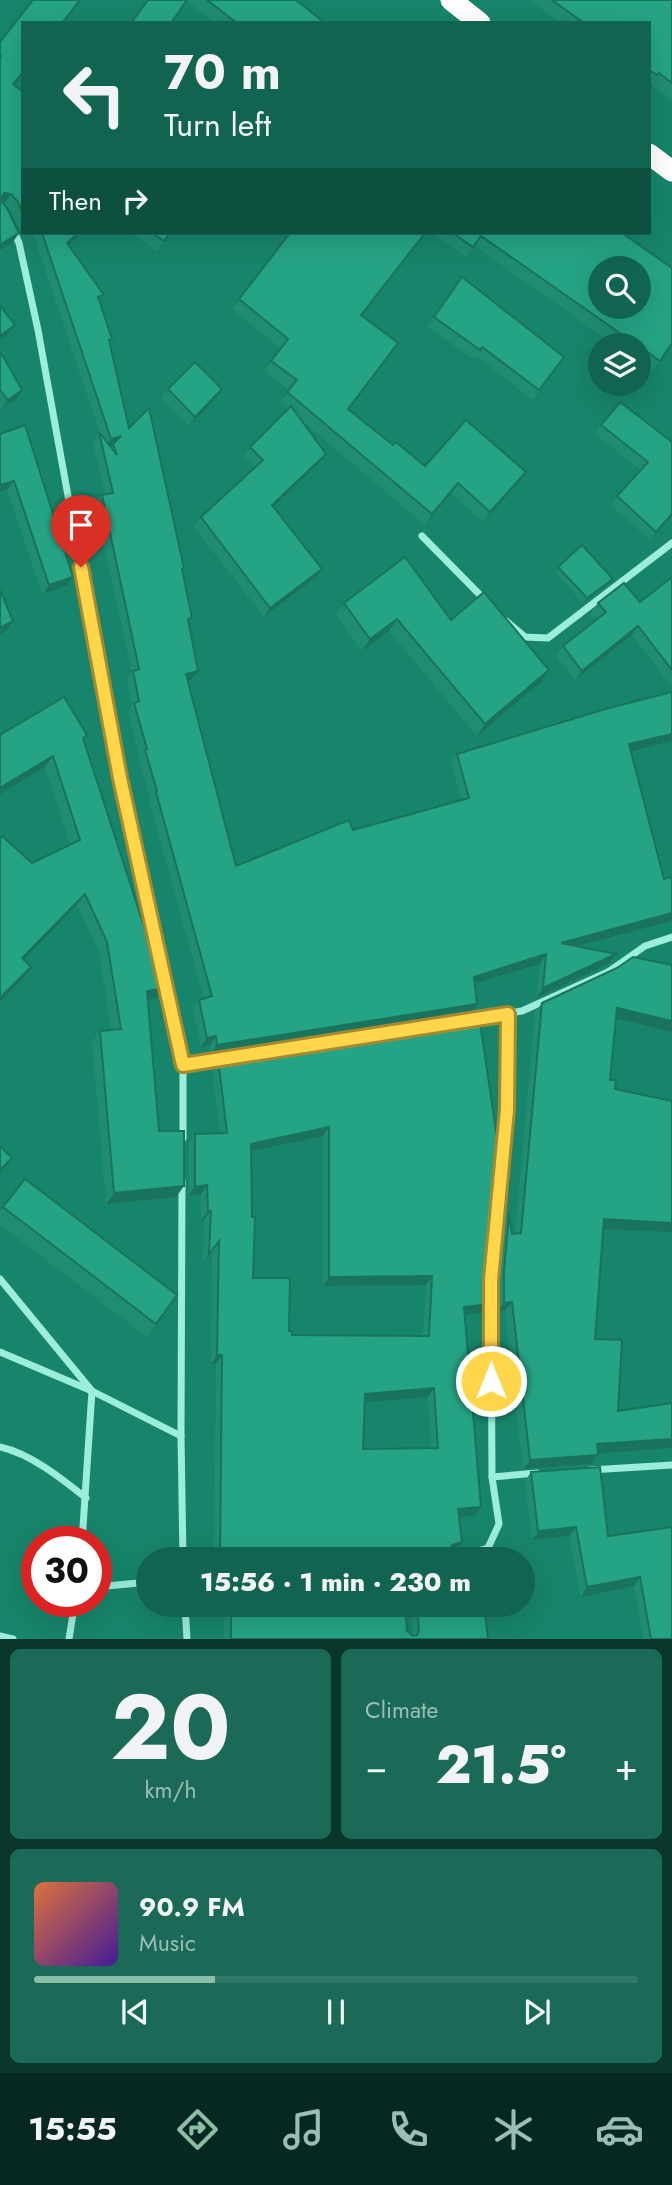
<!DOCTYPE html>
<meta charset="utf-8">
<style>
body{margin:0;font-family:Jost,sans-serif;background:#1a6a57;color:#f1f3f6;height:100vh;display:flex;flex-direction:column;font-size:26px;white-space:nowrap}
*{box-sizing:border-box;margin:0}
p{font-size:23px;color:#9cbdb7}
.icon{flex:none;width:38px;height:38px;fill:none;stroke:currentColor;stroke-width:2;stroke-linecap:round;stroke-linejoin:round}
.map{position:relative;height:1639px;overflow:hidden}
.side{display:flex;flex-direction:column;gap:10px;padding:10px;background:#09372c;flex:1}
.side>*{flex:none}
.top-card{position:absolute;left:21px;top:21px;width:630px;height:214px;border-radius:0px;box-shadow:0 7px 28px #0002;background:#116450;color:#f1f3f6;overflow:hidden}
.buttons{position:absolute;left:588px;top:256px;display:grid;gap:14px}
.buttons a{display:grid;place-items:center;width:63px;height:63px;border-radius:50%;background:#116450;box-shadow:0 7px 28px #0002;font-size:35px}
.speed{position:absolute;left:21px;top:1526px;display:flex;gap:14px;font-size:35px;font-weight:700;text-align:center}
.speed>*{display:grid;place-content:center;width:91px;height:91px;border-radius:50%;background:#116450;box-shadow:0 7px 28px #0002;line-height:1}
.speed .limit{border:10px solid #d22;background:#fff;color:#111}
.pin{position:absolute;display:grid;place-items:center;width:60px;height:60px;color:#fff;margin:-72px -30px;border-radius:50% 50% 50% 0;rotate:-45deg;box-shadow:0 0 7px #0007}
.pin .icon{rotate:45deg}
.me{position:absolute;width:77px;margin:-38px;rotate:0deg;stroke-linejoin:round;filter:drop-shadow(0 0 5px #0008)}
.turn{display:flex;align-items:center;gap:24px;height:147px;padding:0 28px;font-size:32px}
.turn .icon{width:91px;height:91px;stroke-width:2.5}
.turn b{display:block;font-size:49px;line-height:60px}
.then{display:flex;align-items:center;height:66px;padding:0 28px;background:#0003;gap:14px;font-size:26px}
.big{font-size:52px;font-weight:800;line-height:1.1}
.side .card{flex:1;display:flex;flex-direction:column;justify-content:center;gap:10px;min-width:0;padding:0 24px;border-radius:10px;background:#1a6a57}
.side .dial{align-items:center;gap:0}
.dial b{font-size:91px;line-height:1}
.song{display:flex;align-items:center;gap:21px}
.cover{width:84px;height:84px;border-radius:10px;background:linear-gradient(135deg,hsl(20 70% 55%),hsl(260 70% 35%))}
.played{height:7px;border-radius:4px;background:linear-gradient(90deg,#8abfa5 30%,#307867 30%)}
.keys{display:flex;justify-content:space-around;direction:ltr}
.heat{display:flex;justify-content:space-between;align-items:center;font-size:38px;direction:ltr}
.side .tiles{flex:1;display:grid;gap:10px;grid-template-columns:1fr 1fr}
.card:last-child{grid-column:span 2}
.trip{position:absolute;left:136px;top:1547px;width:399px;height:70px;border-radius:35px;background:#116450;box-shadow:0 7px 28px #0002;font-weight:800;line-height:70px;text-align:center}
.menu{display:flex;height:112px;justify-content:space-around;align-items:center;background:#072820;color:#9cbdb7}
.menu .icon{width:49px;height:49px}
.menu .on{color:#8abfa5}
.menu b{font-size:32px;color:#f1f3f6}
.map>svg:first-child{display:block}
</style>
<div class="map">
<svg width="672" height="1639" viewBox="0 0 672 1639">
<rect width="100%" height="100%" fill="#17856b"/>
<g fill="none" stroke-linecap="round" stroke-linejoin="round">
<g stroke="#9cedd9" stroke-width="7">
<polyline points="13,229 19,243 38,330 119,778 183,1065 183,1138"/>
<polyline points="422,536 485,600"/>
<polyline points="506,621 525,637 548,638 672,543"/>
<polyline points="471,1019 522,1011 608,972 645,946 672,937"/>
<polyline points="183,1065 224,1058"/>
<polyline points="182,1181 181,1436 183,1559"/>
<polyline points="0,1279 92,1391 82,1542"/>
<polyline points="0,1352 92,1391 181,1436"/>
<path d="M0 1447C31 1454 61 1478 86 1498"/>
<polyline points="590,1470 672,1465"/>
<polyline points="492,1477 537,1473"/>
<polyline points="450,1559 488,1548 499,1524 492,1477 491,1280 507,1110 508,1014"/>
<polyline points="96,1587 149,1582"/>
<polyline points="185,1605 187,1639"/>
<polyline points="0,1636 13,1639"/>
<polyline points="69,1639 75,1601"/>
</g>
<g stroke="#fff" stroke-width="21">
<polyline points="451,0 480,23"/>
<polyline points="649,154 672,171"/>
</g>
</g>
<g fill="#208d72" fill-rule="evenodd">
<polygon points="33,0 80,0 63,23 23,23 23,73 14,84 23,92 23,233 28,233 23,236 12,211 4,204 7,208 19,233 12,243 0,250 0,42"/>
<polygon points="148,0 296,0 325,23 216,23 187,1"/>
<polygon points="530,0 672,0 672,100 651,84 649,86 649,23 561,23"/>
<polygon points="33,233 81,233 69,245 100,301 112,339 110,342 129,428 184,568 182,571 192,618 189,623 191,680 188,681 236,866 353,830 461,800 451,763 457,754 672,692 672,741 631,752 577,946 616,954 610,963 536,998 540,964 475,984 471,1013 211,1054 210,1045 201,1047 193,1009 199,1000 204,999 149,801 150,799 139,759 140,757 128,712 132,706 127,680 132,673 95,504 102,495 105,495 93,442 99,432 100,433"/>
<polygon points="132,233 171,233 156,251"/>
<polygon points="290,233 426,233 361,315 349,410 393,445 425,466 526,472 518,483 483,522 451,493 425,525 301,420 319,463 274,507 322,569 315,578 264,617 194,527 201,517 255,467 244,456 250,447 288,409 280,402 289,390 264,371 281,349 232,309"/>
<polygon points="432,233 622,233 672,343 652,371 639,361 639,345 615,345 474,246 466,257"/>
<polygon points="462,277 564,357 533,400 476,356 474,359 427,327"/>
<polygon points="0,351 16,399 1,409 0,407"/>
<polygon points="168,389 216,398 189,426 161,398"/>
<polygon points="601,425 672,442 672,516 650,540 611,505 617,496 641,470 595,434"/>
<polygon points="0,434 73,577 67,586 42,594 7,490 0,492"/>
<polygon points="558,567 613,579 609,583 583,603 555,572"/>
<polygon points="672,577 672,687 632,635 575,680 556,656 563,646 597,619 591,613 598,603 640,602"/>
<polygon points="344,603 451,620 549,670 541,682 477,736 389,631 362,651 336,615"/>
<polygon points="0,735 84,740 156,999 148,1001 159,1131 176,1197 106,1204 92,1042 100,1031 111,1029 99,953 77,905 23,960 31,967 23,979 0,1002 0,838 32,863 70,845 45,767"/>
<polygon points="542,1003 616,1019 610,1080 615,1089 672,1101 672,1232 603,1229 595,1339 618,1411 672,1403 672,1448 598,1453 598,1455 592,1464 523,1469 505,1311 497,1312 497,1280 502,1224 509,1215 512,1234 515,1234 535,1012"/>
<path d="M479 1016 485 1313 465 1315 481 1507 475 1516 459 1517 455 1551 452 1552 454 1556 464 1559H214L216 1364H211L212 1250 203 1263 204 1220H201V1194L188 1196 189 1143 195 1134 220 1133 212 1067 218 1058ZM323 1136V1286L426 1285 423 1336 292 1335 253 1278 251 1152ZM428 1397 431 1448 363 1449 364 1402Z"/>
<polygon points="25,1179 168,1308 147,1337 0,1225 0,1212"/>
<polygon points="531,1472 608,1536 672,1527 672,1639 643,1639 634,1586 581,1597 569,1536 532,1540 525,1481"/>
<polygon points="224,1605 405,1605 407,1631 413,1636 410,1605 484,1605 488,1639 224,1639"/>
</g>
<g fill="#1a735d">
<polygon points="4,193 11,194 4,204 0,199"/>
<polygon points="19,233 12,243 0,250 0,245"/>
<polygon points="78,233 81,233 61,253 67,243"/>
<polygon points="15,325 8,334 0,340 0,336"/>
<polygon points="222,389 216,398 189,426 195,417"/>
<polygon points="22,390 16,399 1,409 8,400"/>
<polygon points="121,436 112,446 105,448 111,439"/>
<polygon points="326,454 319,463 266,514 272,505"/>
<polygon points="526,472 518,483 483,522 490,512"/>
<polygon points="14,481 7,490 0,492 0,485"/>
<polygon points="458,483 451,493 425,525 432,514"/>
<polygon points="672,514 672,516 650,540 656,532"/>
<polygon points="322,569 315,578 264,617 270,608"/>
<polygon points="73,577 67,586 42,594 49,585"/>
<polygon points="613,579 609,583 583,603 587,598"/>
<polygon points="397,619 389,631 362,651 370,639"/>
<polygon points="13,621 7,630 0,634 0,628"/>
<polygon points="638,626 632,635 575,680 582,671"/>
<polygon points="549,670 541,682 477,736 485,724"/>
<polygon points="198,671 191,680 180,683 186,674"/>
<polygon points="672,734 672,741 623,754 629,744"/>
<polygon points="53,756 45,767 0,794 0,788"/>
<polygon points="85,894 77,905 14,970 22,958"/>
<polygon points="672,913 672,921 554,952 561,943"/>
<polygon points="546,954 540,964 467,986 474,977"/>
<polygon points="616,954 610,963 536,998 543,988"/>
<polygon points="31,967 23,979 0,1002 0,998"/>
<polygon points="164,988 156,999 139,1002 147,991"/>
<polygon points="477,1004 471,1013 211,1054 217,1045"/>
<polygon points="617,1008 672,1021 672,1032 610,1017"/>
<polygon points="216,1036 210,1045 201,1047 207,1038"/>
<polygon points="329,1127 323,1136 244,1153 251,1144"/>
<polygon points="12,1158 4,1169 0,1173 0,1170"/>
<polygon points="207,1185 201,1194 188,1196 195,1187"/>
<polygon points="184,1186 176,1197 106,1204 114,1193"/>
<polygon points="208,1211 211,1211 204,1220 201,1220"/>
<polygon points="604,1219 672,1223 672,1232 598,1229"/>
<polygon points="432,1276 426,1285 323,1286 329,1277"/>
<polygon points="512,1302 505,1311 497,1312 504,1303"/>
<polygon points="491,1304 485,1313 458,1316 464,1307"/>
<polygon points="217,1355 222,1355 216,1364 211,1364"/>
<polygon points="434,1388 428,1397 358,1403 365,1394"/>
<polygon points="672,1439 672,1448 591,1454 597,1444"/>
<polygon points="598,1455 592,1464 523,1469 530,1460"/>
<polygon points="481,1507 475,1516 452,1518 458,1509"/>
<polygon points="576,1527 569,1536 532,1540 538,1531"/>
<polygon points="462,1542 455,1551 446,1554 452,1545"/>
<polygon points="640,1577 634,1586 581,1597 587,1587"/>
</g>
<g fill="#25a485" stroke="#1a735d" stroke-width="2" fill-rule="evenodd">
<polygon points="33,0 80,0 62,23 23,23 23,72 13,84 23,92 23,213 18,202 11,194 4,193 0,200 7,208 19,233 0,245 0,57 1,56 0,55 0,42"/>
<polygon points="148,0 187,0 171,23 131,23"/>
<polygon points="207,0 296,0 325,23 237,23"/>
<polygon points="552,0 672,0 672,83 659,73 657,75 649,70 649,23 584,23"/>
<polygon points="42,233 78,233 67,243 104,295 98,297 112,339 109,340 129,428 149,408 184,568 182,569 192,618 188,619 198,671 186,674 236,866 349,820 353,830 469,798 457,754 609,708 672,692 672,734 629,744 664,879 672,877 672,913 561,943 616,954 543,988 546,954 474,977 477,1004 217,1045 216,1036 207,1038 199,1000 212,996 156,792 157,791 145,750 147,749 134,703 139,701 133,671 139,669 102,495 113,493 99,432 117,455 113,444 121,436 111,439"/>
<polygon points="152,233 170,233 164,241"/>
<polygon points="290,233 425,233 361,315 398,343 348,409 393,445 396,442 425,466 466,420 526,472 490,512 458,483 432,514 287,392 297,380 271,361 288,339 239,299"/>
<path d="M453 233H622L672 268V343L660 361 639 346V345H637L481 236 473 247ZM600 268H639V306H600Z"/>
<polygon points="462,277 564,357 539,390 482,347 480,350 434,317"/>
<polygon points="0,306 15,325 0,336"/>
<polygon points="0,351 22,390 8,400 0,390"/>
<polygon points="195,362 222,389 195,417 168,389"/>
<polygon points="620,402 672,442 672,514 656,532 617,496 648,462 601,425"/>
<polygon points="291,406 326,454 272,505 322,569 270,608 201,517 263,460 250,447"/>
<polygon points="25,425 73,577 49,585 14,481 0,485 0,434"/>
<polygon points="582,545 613,579 587,598 558,567"/>
<polygon points="405,557 451,620 484,592 549,670 485,724 397,619 370,639 344,603"/>
<polygon points="672,577 672,670 638,626 582,671 563,646 606,612 598,603 624,583 640,602"/>
<polygon points="0,590 13,621 0,628"/>
<polygon points="64,697 87,735 83,738 164,988 147,991 159,1131 184,1131 184,1186 114,1193 100,1031 121,1029 107,942 85,894 22,958 31,967 0,998 0,838 2,836 32,863 80,840 53,756 0,788 0,735"/>
<polygon points="633,957 672,965 672,1021 617,1008 610,1080 616,1080 615,1089 672,1101 672,1223 604,1219 595,1339 622,1340 618,1411 672,1403 672,1439 597,1444 598,1455 530,1460 512,1302 504,1303 504,1271 509,1215 512,1234 521,1233 542,1003 617,968"/>
<path d="M479 1016 501 1164 491 1271V1304L464 1307 481 1507 458 1509 462 1542 452 1545 450 1551 454 1556 463 1554 464 1559H220L222 1355H217L219 1241 209 1254 211 1211H208L207 1185 195 1187V1134L227 1133 218 1058ZM329 1127V1277L432 1276 429 1336 292 1335V1331H289L290 1278H253L255 1217H252L251 1144ZM434 1388 438 1448 363 1449 365 1394Z"/>
<polygon points="0,1146 12,1158 0,1170"/>
<polygon points="25,1179 177,1295 156,1324 3,1207"/>
<polygon points="600,1467 608,1536 672,1527 672,1639 651,1639 640,1577 587,1587 576,1527 538,1531 531,1472"/>
<polygon points="231,1605 405,1605 407,1631 413,1636 417,1635 419,1630 417,1605 484,1605 488,1639 231,1639"/>
</g>
<g fill="none" stroke-linecap="round" stroke-linejoin="round">
<defs>
<polyline id="route" points="81,567 120,778 183,1065 508,1014 507,1110 491,1280 491,1381"/>
</defs>
<use href="#route" stroke="#a68a30" stroke-width="18"/>
<use href="#route" stroke="#ffd54a" stroke-width="12"/>
</g>
</svg>
<div class="buttons">
<a><svg class="icon" aria-label="search" viewBox="0 0 24 24"><circle cx="10" cy="10" r="6"/><path d="M15 15l6 6"/></svg></a>
<a><svg class="icon" aria-label="layers" viewBox="0 0 24 24"><path d="M12 4l9 5-9 5-9-5zM3 14l9 5 9-5"/></svg></a>
</div>
<div class="speed"><div class="limit">30</div></div>
<div class="pin" style="left:81px;top:567px;background:#d93025"><svg class="icon" aria-label="arrive" viewBox="0 0 24 24"><path d="M6 21V4h12l-3 4 3 4H6"/></svg></div>
<svg class="me" style="left:491px;top:1381px" viewBox="-20 -20 40 40"><circle r="17" fill="#ffd54a" stroke="#fff" stroke-width="3"/><path d="M0-11L8 9 0 5-8 9z" fill="#fff"/></svg>
<div class="trip">15:56 · 1 min · 230 m</div>
<div class="top-card">
<div class="turn"><svg class="icon" aria-label="left" viewBox="0 0 24 24"><path d="M17 20v-9H6M10 6l-5 5 5 5"/></svg><div><b>70 m</b>Turn left</div></div>
<div class="then">Then<svg class="icon" aria-label="right" viewBox="0 0 24 24"><path d="M7 20v-9h11M14 6l5 5-5 5"/></svg></div>
</div>
</div>
<section class="side">
<div class="tiles">
<div class="card dial"><b>20</b><p>km/h</p></div>
<div class="card"><p>Climate</p>
<div class="heat"><a>−</a><b class="big">21.5°</b><a>+</a></div>
</div>
<div class="card">
<div class="song"><i class="cover"></i><div><b>90.9 FM</b><p>Music</p></div></div>
<div class="played"></div>
<div class="keys"><svg class="icon" aria-label="previous" viewBox="0 0 24 24"><path d="M18 5L8 12l10 7zM5 5v14"/></svg><svg class="icon" aria-label="pause" viewBox="0 0 24 24"><path d="M8 5v14M16 5v14"/></svg><svg class="icon" aria-label="next" viewBox="0 0 24 24"><path d="M6 5l10 7-10 7zM19 5v14"/></svg></div>
</div>
</div>
</section>
<nav class="menu">
<b>15:55</b>
<svg class="icon on" aria-label="directions" viewBox="0 0 24 24"><path d="M12 3l9 9-9 9-9-9zM9 14v-3h6M13 9l2 2-2 2"/></svg>
<svg class="icon" aria-label="music" viewBox="0 0 24 24"><path d="M9 18V5l10-2v13"/><circle cx="6" cy="18" r="3"/><circle cx="16" cy="16" r="3"/></svg>
<svg class="icon" aria-label="phone" viewBox="0 0 24 24"><path d="M5 4h4l2 5-3 2q2 4 5 5l2-3 5 2v4C11 20 4 13 5 4z"/></svg>
<svg class="icon" aria-label="climate" viewBox="0 0 24 24"><path d="M12 3v18M4 7l16 10M4 17L20 7"/></svg>
<svg class="icon" aria-label="car" viewBox="0 0 24 24"><path d="M5 17H2v-5l4-1 3-4h7l3 4 3 1v5h-3M9 17h6M6 11h13"/><circle cx="7" cy="17" r="2"/><circle cx="17" cy="17" r="2"/></svg>
</nav>
